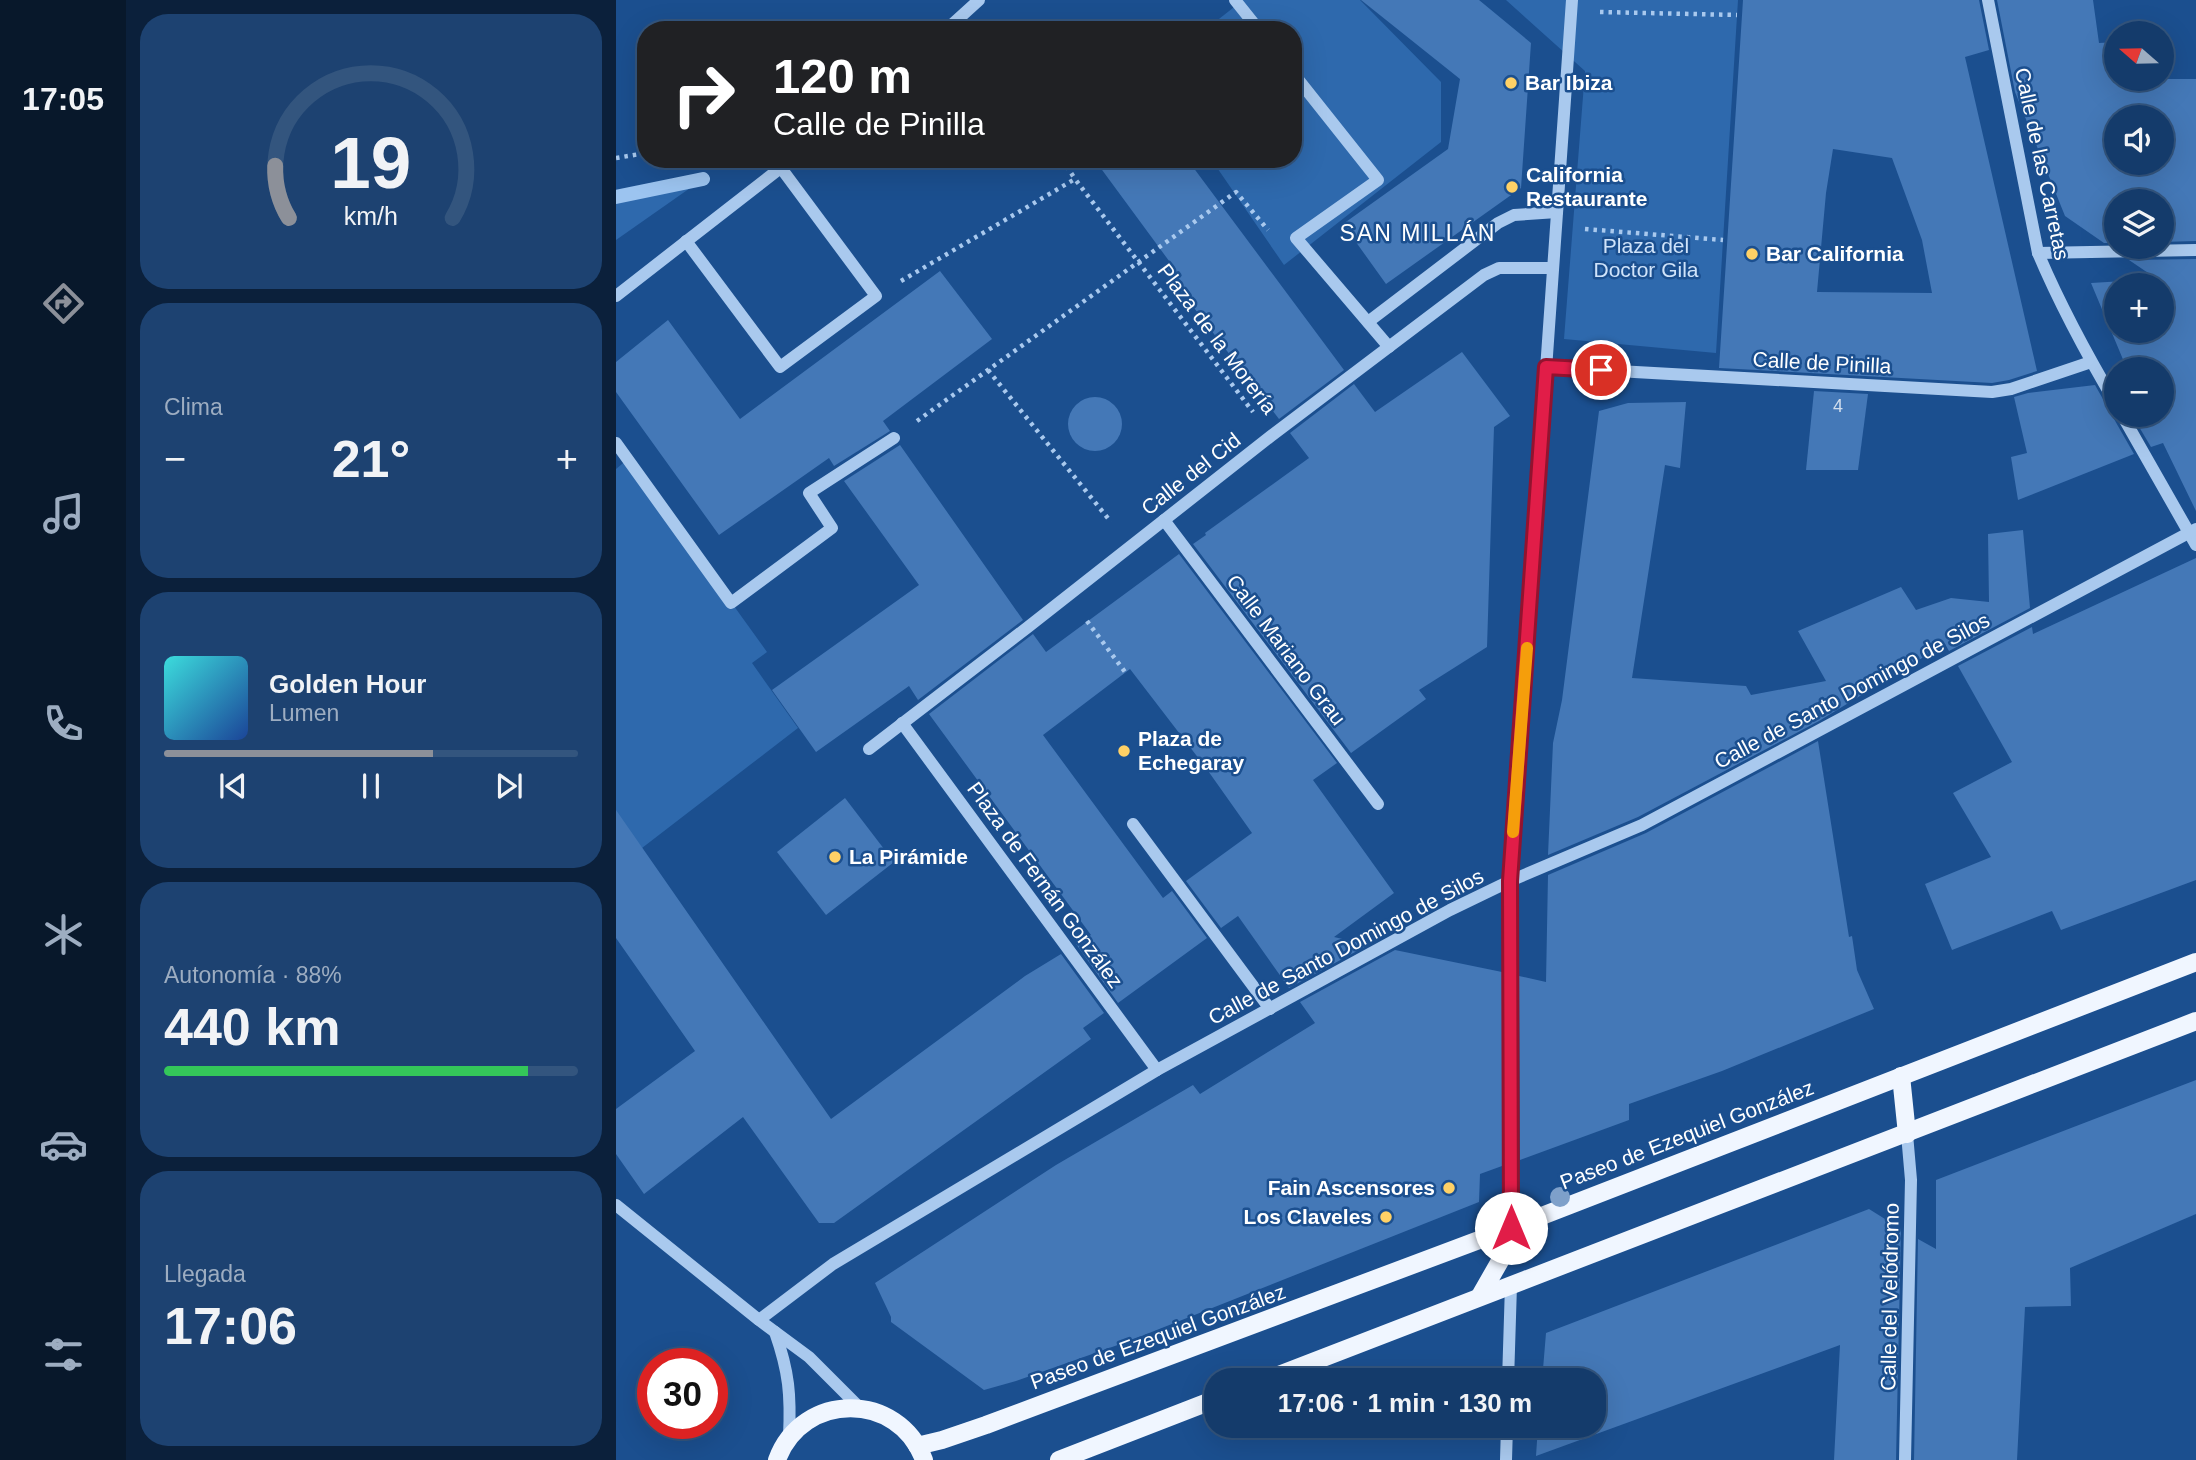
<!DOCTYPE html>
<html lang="es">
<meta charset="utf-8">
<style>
body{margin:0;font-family:Arial,sans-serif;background:#1d4271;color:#f1f3f6;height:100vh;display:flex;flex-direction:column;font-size:26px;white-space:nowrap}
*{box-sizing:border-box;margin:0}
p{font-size:23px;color:#9dadc1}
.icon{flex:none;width:38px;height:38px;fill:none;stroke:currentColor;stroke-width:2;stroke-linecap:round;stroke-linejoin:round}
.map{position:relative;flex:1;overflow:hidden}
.sheet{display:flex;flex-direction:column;gap:14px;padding:14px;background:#0b203b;width:490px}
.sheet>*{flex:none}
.banner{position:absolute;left:21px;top:21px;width:665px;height:147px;border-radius:28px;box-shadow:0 7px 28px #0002,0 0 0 2px #33557e;background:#202124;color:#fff;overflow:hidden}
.needle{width:46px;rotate:290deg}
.buttons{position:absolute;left:1488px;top:21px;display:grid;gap:14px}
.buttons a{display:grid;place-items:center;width:70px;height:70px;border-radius:50%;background:#143b6b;box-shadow:0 7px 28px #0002,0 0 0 2px #33557e;font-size:35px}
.speed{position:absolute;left:21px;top:1348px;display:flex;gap:14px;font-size:35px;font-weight:700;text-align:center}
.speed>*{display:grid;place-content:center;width:91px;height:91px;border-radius:50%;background:#143b6b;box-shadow:0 7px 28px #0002,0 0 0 2px #33557e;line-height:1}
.speed .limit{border:10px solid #d22;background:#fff;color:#111}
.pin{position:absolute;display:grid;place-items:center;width:60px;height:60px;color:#fff;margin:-30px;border:4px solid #fff;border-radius:50%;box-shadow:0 2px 7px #0007}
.me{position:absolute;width:77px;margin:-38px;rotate:0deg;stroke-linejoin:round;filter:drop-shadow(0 0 5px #0008)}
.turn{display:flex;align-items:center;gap:24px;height:147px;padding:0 21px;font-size:32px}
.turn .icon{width:91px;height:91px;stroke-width:2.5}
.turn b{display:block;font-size:49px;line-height:60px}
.big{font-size:52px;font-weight:700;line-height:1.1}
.sheet .widget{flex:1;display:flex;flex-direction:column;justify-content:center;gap:10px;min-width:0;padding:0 24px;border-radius:28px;background:#1d4271}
.sheet .dial{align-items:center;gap:0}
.dial svg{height:182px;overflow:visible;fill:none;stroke:#33557e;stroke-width:7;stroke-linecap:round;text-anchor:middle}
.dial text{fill:#f1f3f6;stroke:none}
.song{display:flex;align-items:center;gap:21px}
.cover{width:84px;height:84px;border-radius:10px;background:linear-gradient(135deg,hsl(180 70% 55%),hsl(220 70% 35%))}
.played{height:7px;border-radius:4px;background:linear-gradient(90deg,#8c9099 65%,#33557e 65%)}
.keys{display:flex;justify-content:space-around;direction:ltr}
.heat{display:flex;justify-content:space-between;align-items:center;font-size:38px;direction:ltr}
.charge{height:10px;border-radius:5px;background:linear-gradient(90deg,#34c759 88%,#33557e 0)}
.trip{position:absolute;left:588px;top:1368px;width:402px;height:70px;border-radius:28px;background:#143b6b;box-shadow:0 7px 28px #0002,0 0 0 2px #33557e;font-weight:700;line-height:70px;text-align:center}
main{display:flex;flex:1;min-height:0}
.menu{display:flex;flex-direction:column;width:126px;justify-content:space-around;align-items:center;background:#08182b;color:#9dadc1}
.menu .icon{width:49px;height:49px}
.menu .on{color:#8c9099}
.menu b{font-size:32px;color:#f1f3f6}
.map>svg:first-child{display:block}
</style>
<main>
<nav class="menu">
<b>17:05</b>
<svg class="icon on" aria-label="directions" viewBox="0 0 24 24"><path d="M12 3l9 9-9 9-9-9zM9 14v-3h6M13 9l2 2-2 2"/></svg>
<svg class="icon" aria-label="music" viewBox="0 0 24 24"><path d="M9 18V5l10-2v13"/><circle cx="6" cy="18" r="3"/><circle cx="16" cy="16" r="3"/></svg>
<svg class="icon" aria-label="phone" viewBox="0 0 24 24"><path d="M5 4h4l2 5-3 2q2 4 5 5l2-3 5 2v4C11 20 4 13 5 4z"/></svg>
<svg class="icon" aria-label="climate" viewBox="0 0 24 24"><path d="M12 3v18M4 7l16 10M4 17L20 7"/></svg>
<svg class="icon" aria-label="car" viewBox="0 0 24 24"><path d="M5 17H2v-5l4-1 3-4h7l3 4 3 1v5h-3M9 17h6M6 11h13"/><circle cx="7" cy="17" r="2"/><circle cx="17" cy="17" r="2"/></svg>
<svg class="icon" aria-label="filters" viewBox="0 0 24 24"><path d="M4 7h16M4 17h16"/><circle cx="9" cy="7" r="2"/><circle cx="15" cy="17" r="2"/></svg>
</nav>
<section class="sheet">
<div class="widget dial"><svg viewBox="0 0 100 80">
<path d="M14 69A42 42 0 1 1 86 69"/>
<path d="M14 69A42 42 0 0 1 8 46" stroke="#8c9099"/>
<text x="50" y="56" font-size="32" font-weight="700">19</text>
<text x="50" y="72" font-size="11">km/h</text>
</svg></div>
<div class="widget"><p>Clima</p>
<div class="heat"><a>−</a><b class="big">21°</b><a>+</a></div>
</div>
<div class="widget">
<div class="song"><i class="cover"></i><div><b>Golden Hour</b><p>Lumen</p></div></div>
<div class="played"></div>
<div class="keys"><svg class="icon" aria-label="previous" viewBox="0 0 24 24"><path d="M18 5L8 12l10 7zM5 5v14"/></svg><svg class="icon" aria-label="pause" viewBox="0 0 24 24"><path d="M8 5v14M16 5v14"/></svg><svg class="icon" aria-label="next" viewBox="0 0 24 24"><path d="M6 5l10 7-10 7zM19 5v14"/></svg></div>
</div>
<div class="widget"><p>Autonomía · 88%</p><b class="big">440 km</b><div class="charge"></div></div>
<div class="widget"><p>Llegada</p><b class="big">17:06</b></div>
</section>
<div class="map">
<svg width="1580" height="1460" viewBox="0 0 1580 1460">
<rect width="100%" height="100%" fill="#1b4f8f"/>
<g fill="#2e69ad">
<polygon points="627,0 744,0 825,82 825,142 668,265 595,159 677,159 677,30 589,30"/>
<polygon points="890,0 1122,0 1100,353 948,339 969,71"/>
<polygon points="87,179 0,240 0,194"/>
<polygon points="12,459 151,652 136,663 182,728 26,848 0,818 0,469"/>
</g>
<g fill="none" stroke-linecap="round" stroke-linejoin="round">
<polyline stroke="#9cc4f0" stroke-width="14" points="0,197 87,179"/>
</g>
<g fill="#4478b7" fill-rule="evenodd">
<polygon points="745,0 863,0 915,43 905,188 770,284 727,224 832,149 844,79"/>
<path d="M1127 0H1363L1373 50 1349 57 1421 371 1393 380 1376 383 1103 368ZM1217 149 1276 158 1306 240 1316 293 1201 292 1210 193Z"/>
<path d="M1381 0H1477L1483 43 1500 42V79H1580V241L1545 242V201H1500V243H1488L1449 216 1399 92ZM1500 117H1545V163H1500Z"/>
<polygon points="478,159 571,159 728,370 663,419 549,270 556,265"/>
<path d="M1580 259V511L1547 443 1535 447 1516 415H1545V369H1511L1475 283 1541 279 1513 260ZM1500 285H1545V331H1500Z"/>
<polygon points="324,271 376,339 267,421 274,431 218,466 213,458 103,535 0,392 0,362 52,320 124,419"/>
<polygon points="846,352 894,416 878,427 871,647 803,690 810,699 735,753 577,544 590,535 589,533 693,458 674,433 738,384 759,412"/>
<polygon points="1479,385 1492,408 1498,412 1498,419 1518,454 1402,500 1395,457 1411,453 1398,397 1412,393"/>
<polygon points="1198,391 1252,394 1242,470 1190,470"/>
<circle cx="479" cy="424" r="27"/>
<polygon points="1070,402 1064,468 1049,465 1016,678 1130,686 1135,695 1210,681 1182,631 1285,587 1300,610 1335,598 1373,602 1372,534 1407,530 1414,608 1333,651 1329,644 1203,721 1022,817 932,855 937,743 946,700 983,411 1012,403"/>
<polygon points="284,445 407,620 302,700 293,686 200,752 156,690 303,585 228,481"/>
<polygon points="563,554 721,763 697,780 778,893 718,937 752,945 673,988 622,916 605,928 570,881 636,833 590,768 514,669 427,735 547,898 556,891 591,938 502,1003 460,944 475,935 313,714 417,634 430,652"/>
<polygon points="1580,558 1580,880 1445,930 1436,911 1336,950 1309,884 1375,857 1337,793 1396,762 1342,666 1416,627 1417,634"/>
<polygon points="1202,741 1233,937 1236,936 1241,970 1258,1009 1106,1071 1013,1104 1013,1120 904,1160 903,976 930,982 932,875 1030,833"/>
<polygon points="229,798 278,862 210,915 161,852"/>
<polygon points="0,810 215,1119 409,976 445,954 488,1013 467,1028 475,1039 218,1223 203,1223 127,1117 28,1194 0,1154 0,1109 79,1051 0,938"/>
<polygon points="779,950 886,972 886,1166 864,1174 863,1202 513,1341 400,1381 368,1390 275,1322 275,1317 259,1283 440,1165 577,1085 584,1094 699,1023 684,1002"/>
<polygon points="1580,1080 1580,1214 1454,1268 1455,1306 1409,1307 1401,1460 1298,1460 1302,1239 1320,1249 1320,1180"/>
<polygon points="1253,1209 1285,1229 1280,1460 1218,1460 1224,1345 920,1456 922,1426 978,1426 978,1381 926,1381 930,1333"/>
</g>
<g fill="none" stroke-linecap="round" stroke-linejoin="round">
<g stroke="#a9c9ee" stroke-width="4.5" stroke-dasharray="3.5 5" stroke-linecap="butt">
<polyline points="984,12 1121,15"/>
<polyline points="0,158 30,153"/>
<polyline points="446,159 459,179"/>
<polyline points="969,229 1107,240"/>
<polyline points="285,281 459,179 637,412"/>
<polyline points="372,370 495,522"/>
<polyline points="301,421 620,192 652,230"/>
<polyline points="471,621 509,672"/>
</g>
<g stroke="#a9c9ee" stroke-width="12">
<polyline points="619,0 643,30"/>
<path d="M1372 0 1422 253C1444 305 1471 355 1500 404"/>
<polyline points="330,30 363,0"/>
<polyline points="677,73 762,180 680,238 773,347"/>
<polyline points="70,241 164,367 260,296 165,168"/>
<polyline points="1422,253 1580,250"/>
<polyline points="0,296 176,159"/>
<polyline points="752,322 882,223 898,215 941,212"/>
<polyline points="930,367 1376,392 1395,389 1475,362"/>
<polyline points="1506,415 1580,545"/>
<polyline points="0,443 115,603 216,528 193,493 278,438"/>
<polyline points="548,520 762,804"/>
<polyline points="286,723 541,1070"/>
<polyline points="253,749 412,627 655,436 868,275 883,268 937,268"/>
<polyline points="517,824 654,1009"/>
<polyline points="0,1205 143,1320 193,1357 244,1408"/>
<polyline points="895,1228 894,881 956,0"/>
<polyline points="143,1320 217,1264 541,1070 834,910 894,881 1026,825 1580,529"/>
<path d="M159 1332C173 1372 175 1395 173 1437"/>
<polyline points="892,1381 895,1285"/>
<polyline points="890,1460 891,1426"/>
<polyline points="1289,1460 1295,1180 1291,1134"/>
</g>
<g stroke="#f0f6ff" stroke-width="18">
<polyline points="1285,1076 1291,1134"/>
<polyline points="864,1296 884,1261 895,1228"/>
<path d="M647 1381C958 1260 1270 1143 1580 1021"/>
<polyline points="301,1446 326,1440 370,1425 895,1228 1580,962"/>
<path d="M161 1460C186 1391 283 1391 308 1460"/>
<polyline points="443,1460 600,1399"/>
</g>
</g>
<circle fill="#7ea0ca" cx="944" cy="1197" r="10"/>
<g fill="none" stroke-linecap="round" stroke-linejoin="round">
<defs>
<polyline id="route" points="895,1228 894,881 930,367 985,370"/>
</defs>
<use href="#route" stroke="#92132f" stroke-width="18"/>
<use href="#route" stroke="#e11d48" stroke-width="12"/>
<polyline stroke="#f59e0b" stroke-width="12" points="897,832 911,648"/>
</g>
<g fill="#ffd166" stroke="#1b4f8f" stroke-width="2.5">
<circle cx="895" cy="83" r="7"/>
<circle cx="896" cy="187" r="7"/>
<circle cx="1136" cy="254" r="7"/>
<circle cx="508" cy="751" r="7"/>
<circle cx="219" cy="857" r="7"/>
<circle cx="833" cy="1188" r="7"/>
<circle cx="770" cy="1217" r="7"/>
</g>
<g text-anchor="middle" stroke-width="5" stroke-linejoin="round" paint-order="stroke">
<g font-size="18" fill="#d0dded">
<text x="1222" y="412">4</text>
</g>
<g font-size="21" font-weight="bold" fill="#fff" stroke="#1b4f8f" text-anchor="start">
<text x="909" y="90">Bar Ibiza</text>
<text x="910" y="182">California<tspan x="910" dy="24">Restaurante</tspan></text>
<text x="1150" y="261">Bar California</text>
<text x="522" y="746">Plaza de<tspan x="522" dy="24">Echegaray</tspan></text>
<text x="233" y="864">La Pirámide</text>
<text x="819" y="1195" text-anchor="end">Fain Ascensores</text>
<text x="756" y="1224" text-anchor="end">Los Claveles</text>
</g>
<g font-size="21" fill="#fff" stroke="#1b4f8f">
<text transform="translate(1426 164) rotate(78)" y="7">Calle de las Carretas</text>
<text transform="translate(601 339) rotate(53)" y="7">Plaza de la Morería</text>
<text transform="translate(1206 363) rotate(3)" y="7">Calle de Pinilla</text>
<text transform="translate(575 474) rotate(-38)" y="7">Calle del Cid</text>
<text transform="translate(670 650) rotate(53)" y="7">Calle Mariano Grau</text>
<text transform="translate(1236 691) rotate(-28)" y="7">Calle de Santo Domingo de Silos</text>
<text transform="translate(429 885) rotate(54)" y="7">Plaza de Fernán González</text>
<text transform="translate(730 947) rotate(-28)" y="7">Calle de Santo Domingo de Silos</text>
<text transform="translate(1071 1135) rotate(-21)" y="7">Paseo de Ezequiel González</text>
<text transform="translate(1274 1297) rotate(-89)" y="7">Calle del Velódromo</text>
<text transform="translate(542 1337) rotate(-20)" y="7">Paseo de Ezequiel González</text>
</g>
<g font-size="21" fill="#cfe3fa" stroke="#1b4f8f">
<text x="1030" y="253">Plaza del<tspan x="1030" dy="24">Doctor Gila</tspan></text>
</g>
<g font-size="23" letter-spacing="2" fill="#fff" stroke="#1b4f8f">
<text x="802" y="241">SAN MILLÁN</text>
</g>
</g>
</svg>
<div class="buttons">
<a><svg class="needle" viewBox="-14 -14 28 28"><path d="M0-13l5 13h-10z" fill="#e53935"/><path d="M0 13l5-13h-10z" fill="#9dadc1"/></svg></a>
<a><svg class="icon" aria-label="sound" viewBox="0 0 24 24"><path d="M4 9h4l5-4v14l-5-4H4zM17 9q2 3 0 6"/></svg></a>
<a><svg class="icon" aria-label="layers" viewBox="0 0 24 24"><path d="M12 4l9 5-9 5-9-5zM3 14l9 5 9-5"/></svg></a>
<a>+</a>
<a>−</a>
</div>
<div class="speed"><div class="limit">30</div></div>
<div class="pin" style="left:985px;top:370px;background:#d93025"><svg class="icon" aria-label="arrive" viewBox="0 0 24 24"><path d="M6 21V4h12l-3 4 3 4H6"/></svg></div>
<svg class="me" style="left:895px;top:1228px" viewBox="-20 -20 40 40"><circle r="19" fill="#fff"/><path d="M0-13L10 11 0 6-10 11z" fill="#e11d48"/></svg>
<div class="trip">17:06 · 1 min · 130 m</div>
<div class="banner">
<div class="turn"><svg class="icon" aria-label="right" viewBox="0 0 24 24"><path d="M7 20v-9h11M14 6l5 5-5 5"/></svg><div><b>120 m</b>Calle de Pinilla</div></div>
</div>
</div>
</main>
